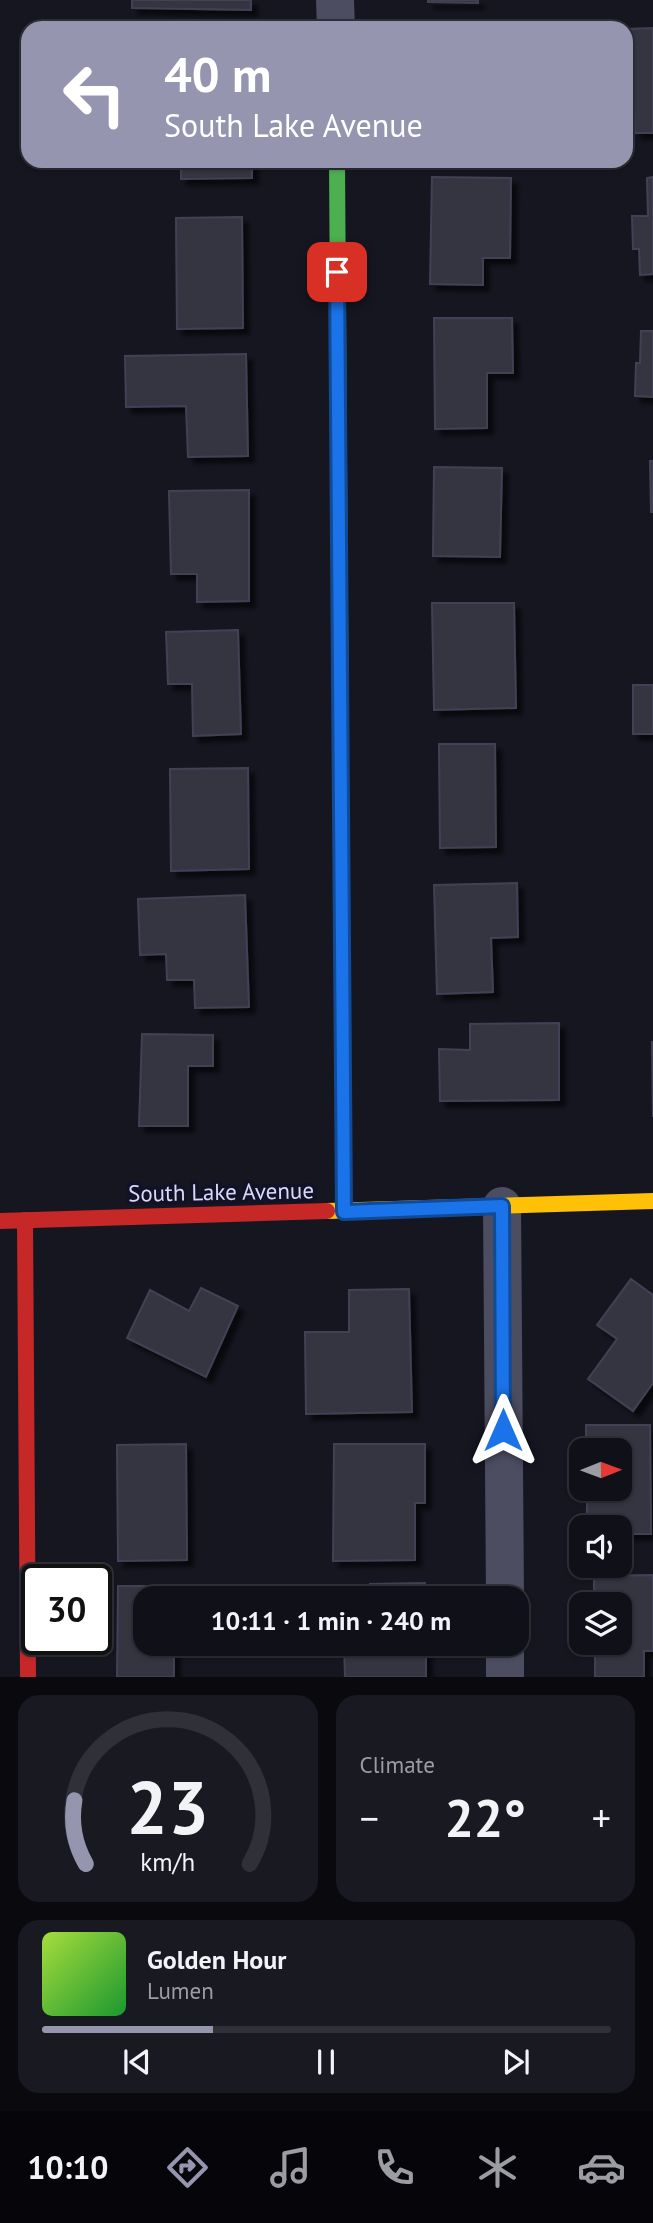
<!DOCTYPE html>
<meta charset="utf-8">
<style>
body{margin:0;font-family:"PT Sans",sans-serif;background:#191922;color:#f1f3f6;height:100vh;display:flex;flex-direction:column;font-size:26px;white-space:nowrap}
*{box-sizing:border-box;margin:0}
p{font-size:23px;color:#9c9da2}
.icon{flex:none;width:38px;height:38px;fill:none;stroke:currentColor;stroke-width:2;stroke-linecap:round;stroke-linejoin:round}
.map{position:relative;height:1677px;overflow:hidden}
.panel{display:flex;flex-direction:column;gap:18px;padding:18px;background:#09090e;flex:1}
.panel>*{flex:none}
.banner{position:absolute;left:21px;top:21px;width:612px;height:147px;border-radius:21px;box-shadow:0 2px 5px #0004,0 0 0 2px #303038;background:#9595af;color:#fff;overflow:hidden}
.needle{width:46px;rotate:89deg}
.buttons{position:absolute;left:569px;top:1438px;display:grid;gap:14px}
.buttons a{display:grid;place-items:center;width:63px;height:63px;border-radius:14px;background:#101019;box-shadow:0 2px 5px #0004,0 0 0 2px #303038;font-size:35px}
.speed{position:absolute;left:21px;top:1564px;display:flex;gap:14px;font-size:35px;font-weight:700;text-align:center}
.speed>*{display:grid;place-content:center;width:91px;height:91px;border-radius:50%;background:#101019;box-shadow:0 2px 5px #0004,0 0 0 2px #303038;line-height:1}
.speed .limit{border:4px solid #111;border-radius:10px;background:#fff;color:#111}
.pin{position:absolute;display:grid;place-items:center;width:60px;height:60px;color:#fff;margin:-30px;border-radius:14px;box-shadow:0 4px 10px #0006}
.me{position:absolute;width:77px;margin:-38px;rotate:0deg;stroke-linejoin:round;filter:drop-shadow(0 0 5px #0008)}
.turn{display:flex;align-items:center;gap:24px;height:147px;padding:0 28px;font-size:32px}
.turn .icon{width:91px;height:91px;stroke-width:2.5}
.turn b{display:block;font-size:49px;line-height:60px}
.big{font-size:52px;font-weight:700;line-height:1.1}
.panel .widget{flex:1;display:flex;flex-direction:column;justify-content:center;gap:10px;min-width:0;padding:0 24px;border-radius:21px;background:#191922}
.panel .dial{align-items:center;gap:0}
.dial svg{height:182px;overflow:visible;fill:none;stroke:#303038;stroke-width:7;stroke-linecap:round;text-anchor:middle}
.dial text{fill:#f1f3f6;stroke:none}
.song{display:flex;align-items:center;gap:21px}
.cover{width:84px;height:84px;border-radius:10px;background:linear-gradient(135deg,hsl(80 70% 55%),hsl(130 70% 35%))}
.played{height:7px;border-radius:4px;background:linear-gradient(90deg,#9595af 30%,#303038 30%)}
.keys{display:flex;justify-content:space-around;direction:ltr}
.heat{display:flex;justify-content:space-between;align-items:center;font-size:38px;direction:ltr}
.panel .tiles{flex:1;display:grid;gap:18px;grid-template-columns:1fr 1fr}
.widget:last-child{grid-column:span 2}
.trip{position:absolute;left:133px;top:1586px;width:396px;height:70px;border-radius:21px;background:#101019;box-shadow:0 2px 5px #0004,0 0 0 2px #303038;font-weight:700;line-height:70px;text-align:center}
.tabs{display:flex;height:112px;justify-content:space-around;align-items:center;background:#06060a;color:#9c9da2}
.tabs .icon{width:49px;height:49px}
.tabs .selected{color:#9595af}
.tabs b{font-size:32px;color:#f1f3f6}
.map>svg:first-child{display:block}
</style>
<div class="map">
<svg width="653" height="1677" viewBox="0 0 653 1677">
<defs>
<filter id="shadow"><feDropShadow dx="6" dy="6" stdDeviation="2" flood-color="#0009"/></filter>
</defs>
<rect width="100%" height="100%" fill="#161621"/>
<g fill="#343443" stroke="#424154" stroke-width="2" filter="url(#shadow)">
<polygon points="132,0 251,0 251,10 132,8"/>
<polygon points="428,0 478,0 478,3 428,2"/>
<polygon points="653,28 653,133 635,133 633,75 626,75 626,29"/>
<polygon points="181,161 252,161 252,178 181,179"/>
<polygon points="432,177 511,178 510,258 483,258 483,285 430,284"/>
<polygon points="653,177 653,274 640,275 639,249 633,249 632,216 648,216 647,178"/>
<polygon points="242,217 243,328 177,329 176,218"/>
<polygon points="434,318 512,318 513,373 487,373 487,428 435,429"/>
<polygon points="641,331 653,331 653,397 635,396 636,363 640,363"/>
<polygon points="246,354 248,456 188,457 186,406 126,407 125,356"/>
<polygon points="650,461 653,461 653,512 651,512"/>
<polygon points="434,467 502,468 500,557 433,556"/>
<polygon points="249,490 249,601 197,602 197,574 171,574 169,491"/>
<polygon points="432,603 514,603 516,708 434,710"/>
<polygon points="238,630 241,734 193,736 192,684 168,684 166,632"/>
<rect x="633" y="685" width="20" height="49"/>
<polygon points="439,744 495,744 496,847 440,848"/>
<polygon points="248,768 249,869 171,871 170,769"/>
<polygon points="517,883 518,937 491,938 493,992 437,994 434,885"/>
<polygon points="245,895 249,1007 195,1008 194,980 167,980 166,954 140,955 138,899"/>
<polygon points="559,1023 559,1100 440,1101 439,1049 470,1050 470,1024"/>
<polygon points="142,1034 213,1035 213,1066 188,1066 188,1126 139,1126"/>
<polygon points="652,1042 653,1042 653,1117"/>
<polygon points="631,1279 653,1295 653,1383 633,1411 588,1379 617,1339 597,1325"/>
<polygon points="201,1288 238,1306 206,1377 127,1338 150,1290 189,1311"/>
<polygon points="409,1289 412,1412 306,1414 305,1332 349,1332 349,1290"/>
<polygon points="586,1425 650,1425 651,1534 620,1534 620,1528 587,1528 587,1489 620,1489 620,1451 586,1451"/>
<polygon points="186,1444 187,1560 118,1561 117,1445"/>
<polygon points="334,1444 425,1444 425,1503 415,1503 415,1560 333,1561"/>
<polygon points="653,1575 653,1651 644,1651 644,1677 595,1677 595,1643 620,1643 620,1605 594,1605 594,1576"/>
<polygon points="425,1583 425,1598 371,1598 370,1584"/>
<polygon points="118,1586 175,1586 175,1598 145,1598 145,1643 174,1643 174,1677 117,1677"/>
<polygon points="344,1643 426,1643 426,1677 345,1677"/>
</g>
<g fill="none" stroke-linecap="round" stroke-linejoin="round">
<g stroke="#4c4d61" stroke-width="38">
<polyline points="335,0 336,28"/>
<polyline points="502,1206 505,1598"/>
<polyline points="505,1643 505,1677"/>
</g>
<g stroke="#4caf50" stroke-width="16">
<polyline points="337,161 340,608"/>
<polyline points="342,969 344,1212"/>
</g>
<g stroke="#ffc107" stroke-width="16">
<polyline points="340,608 342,969"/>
<polyline points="327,1211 653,1201"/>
</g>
<g stroke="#c62828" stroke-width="16">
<polyline points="25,1220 28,1677"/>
<polyline points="0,1221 327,1211"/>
</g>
</g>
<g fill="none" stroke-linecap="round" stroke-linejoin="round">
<defs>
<polyline id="route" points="337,272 344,1212 502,1206 503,1430"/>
</defs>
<use href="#route" stroke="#114b97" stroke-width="18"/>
<use href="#route" stroke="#1a73e8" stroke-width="12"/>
</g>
<g text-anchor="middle" stroke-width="7" stroke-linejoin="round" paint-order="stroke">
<g font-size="23" fill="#d9d9fc" stroke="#121126">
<text transform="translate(221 1192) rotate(-1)" y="8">South Lake Avenue</text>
</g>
</g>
</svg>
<div class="buttons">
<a><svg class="needle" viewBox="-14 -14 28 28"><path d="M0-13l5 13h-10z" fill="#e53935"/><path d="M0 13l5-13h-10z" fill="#9c9da2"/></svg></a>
<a><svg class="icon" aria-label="sound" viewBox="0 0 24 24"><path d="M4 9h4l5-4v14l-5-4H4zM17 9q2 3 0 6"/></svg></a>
<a><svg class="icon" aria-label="layers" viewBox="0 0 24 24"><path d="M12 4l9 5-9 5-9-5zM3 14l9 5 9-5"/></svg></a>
</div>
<div class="speed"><div class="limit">30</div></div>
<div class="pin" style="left:337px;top:272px;background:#d93025"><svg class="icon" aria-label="arrive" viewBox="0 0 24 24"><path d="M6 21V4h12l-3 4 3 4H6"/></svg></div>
<svg class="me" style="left:503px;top:1430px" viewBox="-20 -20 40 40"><path d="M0-17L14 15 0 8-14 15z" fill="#1a73e8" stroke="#fff" stroke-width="4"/></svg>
<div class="trip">10:11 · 1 min · 240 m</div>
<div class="banner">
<div class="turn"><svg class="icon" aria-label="left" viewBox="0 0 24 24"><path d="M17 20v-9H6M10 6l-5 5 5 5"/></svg><div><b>40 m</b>South Lake Avenue</div></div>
</div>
</div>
<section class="panel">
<div class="tiles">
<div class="widget dial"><svg viewBox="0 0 100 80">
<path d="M14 69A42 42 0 1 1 86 69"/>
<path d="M14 69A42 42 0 0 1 9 41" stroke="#9595af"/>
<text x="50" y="56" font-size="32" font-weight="700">23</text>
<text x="50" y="72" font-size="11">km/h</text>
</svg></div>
<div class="widget"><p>Climate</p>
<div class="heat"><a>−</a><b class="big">22°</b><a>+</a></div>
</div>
<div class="widget">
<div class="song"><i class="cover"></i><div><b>Golden Hour</b><p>Lumen</p></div></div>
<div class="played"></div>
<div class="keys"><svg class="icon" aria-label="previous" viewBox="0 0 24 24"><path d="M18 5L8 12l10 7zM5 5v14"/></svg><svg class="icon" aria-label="pause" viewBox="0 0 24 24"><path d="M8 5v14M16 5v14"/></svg><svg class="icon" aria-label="next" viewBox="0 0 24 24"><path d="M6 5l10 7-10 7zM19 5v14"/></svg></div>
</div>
</div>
</section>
<nav class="tabs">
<b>10:10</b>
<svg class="icon selected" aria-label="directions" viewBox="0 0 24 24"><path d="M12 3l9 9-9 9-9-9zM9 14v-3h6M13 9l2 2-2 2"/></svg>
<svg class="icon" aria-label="music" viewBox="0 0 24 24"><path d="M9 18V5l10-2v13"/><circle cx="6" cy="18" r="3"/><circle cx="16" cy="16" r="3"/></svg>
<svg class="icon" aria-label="phone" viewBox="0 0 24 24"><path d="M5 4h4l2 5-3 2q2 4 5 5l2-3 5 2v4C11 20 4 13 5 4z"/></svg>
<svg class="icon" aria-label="climate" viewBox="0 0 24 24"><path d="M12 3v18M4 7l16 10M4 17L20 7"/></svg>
<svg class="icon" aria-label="car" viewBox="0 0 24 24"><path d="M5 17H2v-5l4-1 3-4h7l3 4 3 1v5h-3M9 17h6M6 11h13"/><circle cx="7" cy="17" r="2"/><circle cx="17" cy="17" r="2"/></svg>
</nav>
